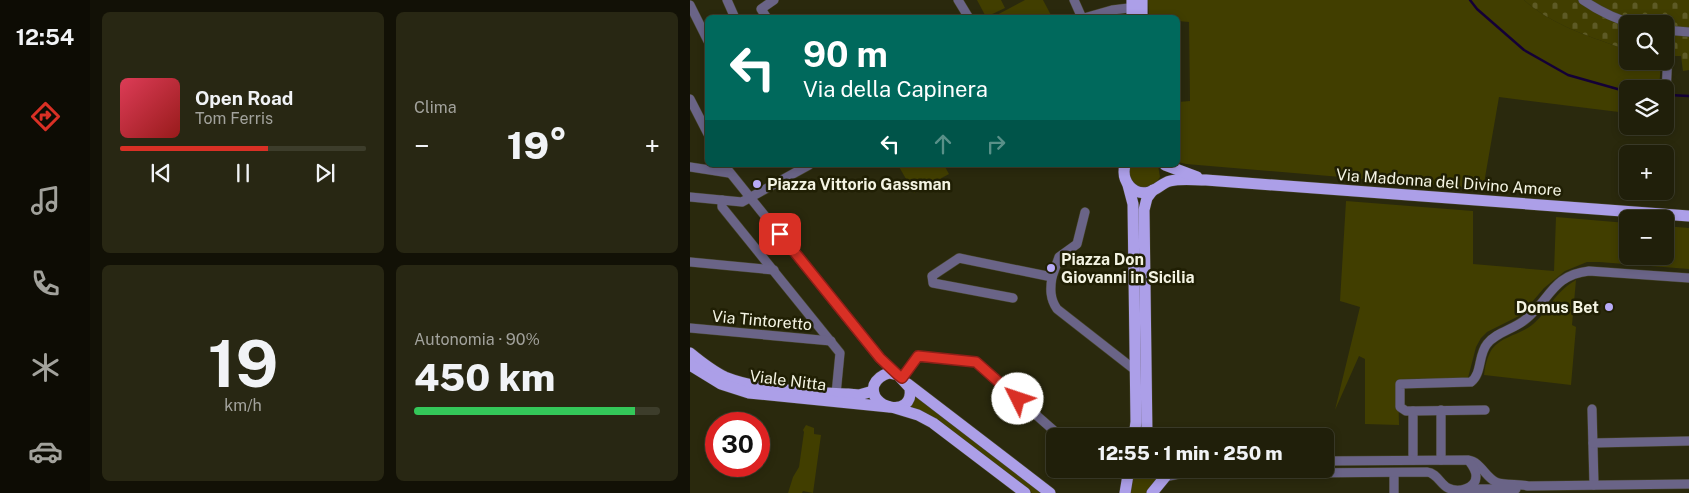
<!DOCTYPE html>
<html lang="it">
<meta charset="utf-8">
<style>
body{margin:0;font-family:"Public Sans",sans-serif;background:#282713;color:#f1f3f6;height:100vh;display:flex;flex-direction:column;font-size:19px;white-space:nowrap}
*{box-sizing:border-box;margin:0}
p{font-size:16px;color:#a2a29c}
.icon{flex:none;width:28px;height:28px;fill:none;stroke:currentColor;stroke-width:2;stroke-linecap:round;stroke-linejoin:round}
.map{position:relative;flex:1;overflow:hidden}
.details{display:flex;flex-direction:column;gap:12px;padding:12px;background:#121106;width:600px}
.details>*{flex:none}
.top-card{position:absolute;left:15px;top:15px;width:475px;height:152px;border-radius:8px;box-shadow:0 2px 8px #0003,0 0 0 1px #3d3d2b;background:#00695c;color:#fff;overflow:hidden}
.fabs{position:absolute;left:929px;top:15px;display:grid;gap:10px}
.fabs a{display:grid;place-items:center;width:55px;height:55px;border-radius:8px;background:#201f0a;box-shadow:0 2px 8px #0003,0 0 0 1px #3d3d2b;font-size:25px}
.speed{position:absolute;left:15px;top:412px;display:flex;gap:10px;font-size:25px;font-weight:700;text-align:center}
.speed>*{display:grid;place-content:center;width:65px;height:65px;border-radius:50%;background:#201f0a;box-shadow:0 2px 8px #0003,0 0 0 1px #3d3d2b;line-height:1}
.speed .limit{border:8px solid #d22;background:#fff;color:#111}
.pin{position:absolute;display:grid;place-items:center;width:42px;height:42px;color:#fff;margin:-21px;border-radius:10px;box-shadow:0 2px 8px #0006}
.me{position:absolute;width:55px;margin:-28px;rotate:311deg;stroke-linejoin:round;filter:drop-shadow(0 0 4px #0008)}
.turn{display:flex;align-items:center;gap:18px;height:105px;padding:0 15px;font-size:22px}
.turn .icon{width:65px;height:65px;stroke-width:2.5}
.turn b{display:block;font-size:35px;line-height:42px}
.lanes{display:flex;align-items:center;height:48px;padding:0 15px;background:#0003;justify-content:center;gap:25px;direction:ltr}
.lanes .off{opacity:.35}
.big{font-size:38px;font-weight:800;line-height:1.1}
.details .tile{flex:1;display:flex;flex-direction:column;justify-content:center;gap:8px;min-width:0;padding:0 18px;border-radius:8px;background:#282713}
.details .dial{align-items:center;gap:0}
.dial b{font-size:65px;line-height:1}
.song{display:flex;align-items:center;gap:15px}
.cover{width:60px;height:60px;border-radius:8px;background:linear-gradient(135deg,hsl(350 70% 55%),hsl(0 70% 35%))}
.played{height:5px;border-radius:2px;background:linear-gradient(90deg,#d93025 60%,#3d3d2b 60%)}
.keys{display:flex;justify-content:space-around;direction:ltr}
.heat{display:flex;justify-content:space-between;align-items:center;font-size:28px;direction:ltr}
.charge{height:8px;border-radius:4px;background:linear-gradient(90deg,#34c759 90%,#3d3d2b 0)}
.details .tiles{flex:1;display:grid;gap:12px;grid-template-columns:repeat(2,1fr)}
.trip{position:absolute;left:356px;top:428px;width:288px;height:50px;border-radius:8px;background:#201f0a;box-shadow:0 2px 8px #0003,0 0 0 1px #3d3d2b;font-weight:800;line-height:50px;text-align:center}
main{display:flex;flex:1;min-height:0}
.dock{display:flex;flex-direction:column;width:90px;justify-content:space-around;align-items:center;background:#0d0c04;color:#a2a29c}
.dock .icon{width:35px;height:35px}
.dock .current{color:#d93025}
.dock b{font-size:22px;color:#f1f3f6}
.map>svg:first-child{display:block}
</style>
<main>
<nav class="dock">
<b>12:54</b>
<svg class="icon current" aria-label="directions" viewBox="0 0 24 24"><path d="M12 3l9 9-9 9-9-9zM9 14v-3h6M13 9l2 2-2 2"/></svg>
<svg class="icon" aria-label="music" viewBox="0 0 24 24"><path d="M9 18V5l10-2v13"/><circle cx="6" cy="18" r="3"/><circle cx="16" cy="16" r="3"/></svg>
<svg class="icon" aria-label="phone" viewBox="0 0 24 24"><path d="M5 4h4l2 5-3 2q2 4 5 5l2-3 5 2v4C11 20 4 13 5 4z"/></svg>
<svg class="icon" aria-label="climate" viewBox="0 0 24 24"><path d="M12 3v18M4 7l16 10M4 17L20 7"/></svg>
<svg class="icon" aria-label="car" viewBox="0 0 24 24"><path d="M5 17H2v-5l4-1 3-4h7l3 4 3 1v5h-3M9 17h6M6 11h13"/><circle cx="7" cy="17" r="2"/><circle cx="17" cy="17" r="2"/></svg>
</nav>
<section class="details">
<div class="tiles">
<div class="tile">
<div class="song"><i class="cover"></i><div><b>Open Road</b><p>Tom Ferris</p></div></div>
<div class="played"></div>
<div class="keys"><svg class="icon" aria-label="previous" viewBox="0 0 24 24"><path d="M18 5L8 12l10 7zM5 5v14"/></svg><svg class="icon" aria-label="pause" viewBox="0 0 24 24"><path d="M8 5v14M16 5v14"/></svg><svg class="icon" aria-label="next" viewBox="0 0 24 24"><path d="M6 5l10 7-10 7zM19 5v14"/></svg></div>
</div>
<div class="tile"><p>Clima</p>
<div class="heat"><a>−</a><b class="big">19°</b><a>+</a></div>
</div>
<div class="tile dial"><b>19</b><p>km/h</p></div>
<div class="tile"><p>Autonomia · 90%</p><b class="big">450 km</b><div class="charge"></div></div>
</div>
</section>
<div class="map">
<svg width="999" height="493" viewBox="0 0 999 493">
<defs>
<pattern id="cemetery-stones" width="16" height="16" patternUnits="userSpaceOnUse" patternTransform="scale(1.25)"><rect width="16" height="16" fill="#413e00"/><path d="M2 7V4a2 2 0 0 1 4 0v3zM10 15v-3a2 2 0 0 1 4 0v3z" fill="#5d5a25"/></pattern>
</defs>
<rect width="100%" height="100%" fill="#2a290d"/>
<g fill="#413e00">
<polygon points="287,0 311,0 315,8 296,17"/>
<polygon points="335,0 353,0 362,17 303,17"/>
<path d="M458 0H834C863 26 902 37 937 50L938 61 971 62 969 89H938L937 113 809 97 793 189 496 164 488 162V102L500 101 499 22 488 21V18L459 17Z"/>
<polygon points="208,165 254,165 259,174 224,193"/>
<polygon points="439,165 468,165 470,177 464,186 448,188 440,181"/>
<polygon points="656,201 783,211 783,264 864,271 866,217 937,223 938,256 975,256 975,226 999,228 999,269 909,262 897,262 875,271 854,288 831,315 797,332 791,338 786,347 778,378 708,379 709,425 675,424 675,359 669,356 645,410 670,307 650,301"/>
<path d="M886 280 882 325 886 327 881 385 794 375C795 366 797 357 802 349 812 336 829 335 842 325 860 310 863 293 886 280Z"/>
<polygon points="226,395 354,493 342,493 246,420 220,407"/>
<polygon points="116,425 124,428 124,434 131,435 123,493 113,491 112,493 98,493 103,477 109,467 114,432 113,430"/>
<polygon points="443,469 471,469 468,479 456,493 439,493"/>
</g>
<path fill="url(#cemetery-stones)" d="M834 0H999V70L993 71 991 56H975V24H938L937 50C902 37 863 26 834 0Z"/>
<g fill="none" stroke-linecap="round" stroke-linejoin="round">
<g stroke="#140036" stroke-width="2.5">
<polyline points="780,0 787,9 834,50 878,75 938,92"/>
<polyline points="979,95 999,96"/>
</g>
<defs>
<g id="minor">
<polyline points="37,0 45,18"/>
<polyline points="268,0 279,18"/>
<polyline points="384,0 392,18"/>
<path d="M893 0C909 11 925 19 944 24"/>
<polyline points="0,5 18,41"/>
<polyline points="77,18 71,9 84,0"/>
<polyline points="394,18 422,10 447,7"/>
<polyline points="975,30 999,32"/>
<polyline points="0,99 18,134"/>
<polyline points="975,115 979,31"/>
<polyline points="34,165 190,359 207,375"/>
<polyline points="0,167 39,173"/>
<polyline points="0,197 52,202 119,165"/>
<polyline points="32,200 32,207 150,353 146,394"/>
<polyline points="0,262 84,270"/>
<polyline points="362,277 369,257 387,244 395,212"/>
<path d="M323 298 243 283 242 276 269 258 362 277C360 289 360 299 367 309L445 370"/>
<polyline points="0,328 141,341"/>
<polyline points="212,378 228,357 286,362 370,436"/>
<polyline points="902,409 904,485"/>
<path d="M723 411H716L710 407V384L781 382C792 374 788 355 797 344 806 332 825 329 836 319 860 300 862 275 899 271L999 278"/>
<polyline points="903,443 999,441"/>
<polyline points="723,460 723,411 795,410"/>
<polyline points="751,460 751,410"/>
<path d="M635 461 778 460C791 462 795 477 806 482 813 485 829 484 838 486L999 484"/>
<polyline points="704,473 704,493"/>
<path d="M475 477 489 474 737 472C747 473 750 484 758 488 768 493 786 489 786 476 786 470 782 465 779 461"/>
<polyline points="776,489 826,489"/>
</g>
<g id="major">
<polyline points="442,0 442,18"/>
<polyline points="452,0 452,18"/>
<path d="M435 165C431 180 442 196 459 192 467 190 472 183 480 181 491 178 504 180 516 180L999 216"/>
<polyline points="475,165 507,177"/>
<polyline points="438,185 443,204 446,422 444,436"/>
<path d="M0 353C11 362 22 371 35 377 70 391 120 392 158 394L169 395 183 391"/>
<polyline points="0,365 31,384 59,393 199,407"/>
<path d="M199 373 208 375 220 388C224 420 177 408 184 385 187 378 192 375 199 373Z"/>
<polyline points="218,384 360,493"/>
<polyline points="205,408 228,415 243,423 335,493"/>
<polyline points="457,436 454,210 457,198 463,190"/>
<polyline points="435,493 439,469"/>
<polyline points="462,493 475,477 476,469"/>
</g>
</defs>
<use href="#minor" stroke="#46452b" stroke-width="10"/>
<use href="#major" stroke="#46452b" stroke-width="12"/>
<use href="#minor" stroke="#6a6487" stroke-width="9"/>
<use href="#major" stroke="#ac9fe8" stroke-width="11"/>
</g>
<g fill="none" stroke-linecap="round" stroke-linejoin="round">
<defs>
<polyline id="route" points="90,234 190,358 208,375 212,378 228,356 286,362 328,399"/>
</defs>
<use href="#route" stroke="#8d1f18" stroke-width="12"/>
<use href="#route" stroke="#d93025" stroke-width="9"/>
</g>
<g fill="#b8abf7" stroke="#201f04" stroke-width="2">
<circle cx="67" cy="184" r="5"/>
<circle cx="361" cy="268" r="5"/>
<circle cx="919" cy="307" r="5"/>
</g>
<g text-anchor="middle" stroke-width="5" stroke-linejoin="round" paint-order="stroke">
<g font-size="16" fill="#f4f4e3" stroke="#201f04">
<text transform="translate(759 182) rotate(4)" y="6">Via Madonna del Divino Amore</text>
<text transform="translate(72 320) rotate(5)" y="6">Via Tintoretto</text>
<text transform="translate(98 380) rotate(7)" y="6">Viale Nitta</text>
</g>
<g font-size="16" font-weight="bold" fill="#f4f4e3" stroke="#201f04" text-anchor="start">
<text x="77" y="190">Piazza Vittorio Gassman</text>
<text x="371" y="265">Piazza Don<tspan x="371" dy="18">Giovanni in Sicilia</tspan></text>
<text x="909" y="313" text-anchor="end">Domus Bet</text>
</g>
</g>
</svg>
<div class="fabs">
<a><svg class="icon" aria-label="search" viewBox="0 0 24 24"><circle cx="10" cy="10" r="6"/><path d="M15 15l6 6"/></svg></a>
<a><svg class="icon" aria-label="layers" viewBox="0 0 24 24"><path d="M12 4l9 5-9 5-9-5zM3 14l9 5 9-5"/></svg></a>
<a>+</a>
<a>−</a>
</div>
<div class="speed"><div class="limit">30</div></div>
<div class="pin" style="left:90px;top:234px;background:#d93025"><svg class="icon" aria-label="arrive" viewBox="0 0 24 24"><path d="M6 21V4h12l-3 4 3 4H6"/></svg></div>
<svg class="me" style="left:328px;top:399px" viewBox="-20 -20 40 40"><circle r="19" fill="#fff"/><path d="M0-13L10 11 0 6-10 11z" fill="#d93025"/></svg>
<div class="trip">12:55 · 1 min · 250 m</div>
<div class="top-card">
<div class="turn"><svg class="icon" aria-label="left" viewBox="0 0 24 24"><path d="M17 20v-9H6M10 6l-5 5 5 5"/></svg><div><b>90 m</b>Via della Capinera</div></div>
<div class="lanes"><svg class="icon" aria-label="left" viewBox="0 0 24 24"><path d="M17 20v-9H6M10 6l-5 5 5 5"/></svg><svg class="icon off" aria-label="ahead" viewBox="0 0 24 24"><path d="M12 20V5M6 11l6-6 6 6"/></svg><svg class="icon off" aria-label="right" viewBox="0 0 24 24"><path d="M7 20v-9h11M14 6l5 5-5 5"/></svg></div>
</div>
</div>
</main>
